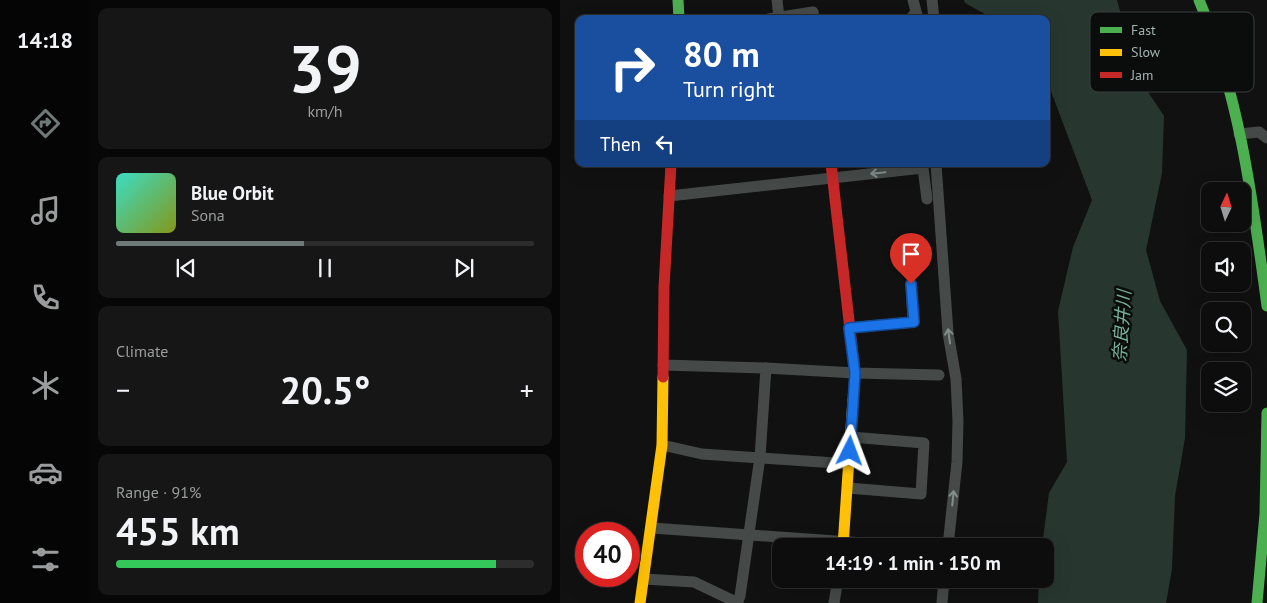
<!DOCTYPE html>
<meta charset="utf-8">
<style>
body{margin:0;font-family:"PT Sans","Noto Sans JP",sans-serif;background:#161616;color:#f1f3f6;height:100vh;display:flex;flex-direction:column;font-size:19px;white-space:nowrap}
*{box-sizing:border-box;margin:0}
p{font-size:16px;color:#9a9c9d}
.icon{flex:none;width:28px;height:28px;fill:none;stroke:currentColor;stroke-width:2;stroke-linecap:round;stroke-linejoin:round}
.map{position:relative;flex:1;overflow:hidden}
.sheet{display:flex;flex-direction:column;gap:8px;padding:8px;background:#070707;width:470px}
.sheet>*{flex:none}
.guide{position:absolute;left:15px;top:15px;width:475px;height:152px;border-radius:10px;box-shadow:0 5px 20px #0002,0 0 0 1px #2d2d2e;background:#1a4fa0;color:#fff;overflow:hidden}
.needle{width:32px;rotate:4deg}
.tools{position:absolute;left:641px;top:182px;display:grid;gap:10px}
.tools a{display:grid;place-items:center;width:50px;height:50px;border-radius:10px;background:#0d0d0d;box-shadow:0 5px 20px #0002,0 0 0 1px #2d2d2e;font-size:25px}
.speed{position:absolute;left:15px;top:522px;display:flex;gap:10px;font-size:25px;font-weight:700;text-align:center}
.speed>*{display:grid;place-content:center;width:65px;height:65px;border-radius:50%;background:#0d0d0d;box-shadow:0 5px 20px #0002,0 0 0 1px #2d2d2e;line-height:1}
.speed .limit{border:8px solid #d22;background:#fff;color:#111}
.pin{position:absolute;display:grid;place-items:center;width:42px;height:42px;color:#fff;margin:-51px -21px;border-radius:50% 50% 50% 0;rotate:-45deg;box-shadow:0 0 5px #0007}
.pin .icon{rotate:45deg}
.me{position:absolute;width:55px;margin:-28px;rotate:3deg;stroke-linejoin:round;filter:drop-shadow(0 0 4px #0008)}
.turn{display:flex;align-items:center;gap:18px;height:105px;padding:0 25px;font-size:22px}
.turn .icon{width:65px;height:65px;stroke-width:2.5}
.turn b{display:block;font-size:35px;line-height:42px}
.then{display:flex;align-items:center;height:48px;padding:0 25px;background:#0003;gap:10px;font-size:19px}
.big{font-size:38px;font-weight:800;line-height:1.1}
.sheet .card{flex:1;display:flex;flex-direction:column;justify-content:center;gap:8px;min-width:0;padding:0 18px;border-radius:10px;background:#161616}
.sheet .dial{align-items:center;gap:0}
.dial b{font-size:65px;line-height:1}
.song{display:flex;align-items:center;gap:15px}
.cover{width:60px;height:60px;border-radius:8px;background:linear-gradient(135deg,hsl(170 70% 55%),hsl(70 70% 35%))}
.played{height:5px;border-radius:2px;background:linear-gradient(90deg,#6f7a78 45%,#2d2d2e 45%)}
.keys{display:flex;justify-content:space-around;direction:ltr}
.heat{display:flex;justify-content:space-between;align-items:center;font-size:28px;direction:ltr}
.charge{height:8px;border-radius:4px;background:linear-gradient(90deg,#34c759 91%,#2d2d2e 0)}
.trip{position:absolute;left:212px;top:538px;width:282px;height:50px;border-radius:10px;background:#0d0d0d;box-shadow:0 5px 20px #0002,0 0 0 1px #2d2d2e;font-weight:800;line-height:50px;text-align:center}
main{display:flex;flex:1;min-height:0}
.tab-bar{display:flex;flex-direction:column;width:90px;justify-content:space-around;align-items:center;background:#050505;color:#9a9c9d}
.tab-bar .icon{width:35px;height:35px}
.tab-bar .on{color:#6f7a78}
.tab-bar b{font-size:22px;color:#f1f3f6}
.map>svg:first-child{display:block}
</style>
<main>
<nav class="tab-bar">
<b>14:18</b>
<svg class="icon on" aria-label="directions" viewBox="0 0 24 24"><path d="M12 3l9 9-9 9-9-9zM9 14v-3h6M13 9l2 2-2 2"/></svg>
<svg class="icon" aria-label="music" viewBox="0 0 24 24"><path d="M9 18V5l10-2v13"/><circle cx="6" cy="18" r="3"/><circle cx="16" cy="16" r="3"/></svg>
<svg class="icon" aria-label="phone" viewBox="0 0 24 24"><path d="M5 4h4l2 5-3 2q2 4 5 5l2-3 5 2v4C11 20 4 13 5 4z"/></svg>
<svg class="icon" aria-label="climate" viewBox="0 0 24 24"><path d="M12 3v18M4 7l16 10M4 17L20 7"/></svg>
<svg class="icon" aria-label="car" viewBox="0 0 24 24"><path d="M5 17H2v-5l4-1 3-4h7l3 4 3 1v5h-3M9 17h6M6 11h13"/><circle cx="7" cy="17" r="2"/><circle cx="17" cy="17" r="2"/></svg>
<svg class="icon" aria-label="filters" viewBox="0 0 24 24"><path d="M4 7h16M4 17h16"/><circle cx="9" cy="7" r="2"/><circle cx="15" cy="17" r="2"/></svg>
</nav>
<section class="sheet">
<div class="card dial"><b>39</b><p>km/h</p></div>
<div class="card">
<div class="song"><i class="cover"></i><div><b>Blue Orbit</b><p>Sona</p></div></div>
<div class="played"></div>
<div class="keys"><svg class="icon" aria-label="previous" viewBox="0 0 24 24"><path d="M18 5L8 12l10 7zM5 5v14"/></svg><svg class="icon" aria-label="pause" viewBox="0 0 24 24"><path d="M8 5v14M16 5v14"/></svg><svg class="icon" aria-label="next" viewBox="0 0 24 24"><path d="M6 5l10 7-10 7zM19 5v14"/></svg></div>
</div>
<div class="card"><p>Climate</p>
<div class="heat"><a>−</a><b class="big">20.5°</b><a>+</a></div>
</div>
<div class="card"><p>Range · 91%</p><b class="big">455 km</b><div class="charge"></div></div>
</section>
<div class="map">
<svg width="707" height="603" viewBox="0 0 707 603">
<rect width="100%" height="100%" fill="#111"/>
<polygon fill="#273730" points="404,0 557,0 578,77 604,116 602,173 586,250 600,301 627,350 625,438 615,496 612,569 606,603 478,603 479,579 486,579 486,546 482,546 489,493 507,462 498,311 513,247 532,200 486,78 486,19 434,19 405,3"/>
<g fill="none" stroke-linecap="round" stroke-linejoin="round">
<polyline stroke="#454a49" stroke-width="5.5" points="347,19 354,10"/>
<g stroke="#454a49" stroke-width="11">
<polyline points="217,0 219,18"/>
<polyline points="353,0 358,19"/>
<polyline points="372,0 374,19"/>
<polyline points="208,19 253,12 254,19"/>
<polyline points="679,134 699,132 707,138"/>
<polyline points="376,164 388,333 396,379 398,421 397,462 388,546"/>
<polyline points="109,196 363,168 367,199"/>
<polyline points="289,328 353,322 351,284"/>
<polyline points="103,365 206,368 200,457 180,596 177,603"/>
<polyline points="206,368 295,373 379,375"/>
<polyline points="102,445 142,454 290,464"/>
<polyline points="288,488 361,494 364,443 291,437"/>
<polyline points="92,528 346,546"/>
<polyline points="84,579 134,582 178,603"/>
<polyline points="274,603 278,579"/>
<polyline points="382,603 384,579"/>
</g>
<g stroke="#4caf50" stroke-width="11">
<polyline points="118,0 119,19"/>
<path d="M639 0C680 96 693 203 707 306"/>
<polyline points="697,603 705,514 707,413"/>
</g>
<g stroke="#ffc107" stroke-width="11">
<polyline points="283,546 293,400"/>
<polyline points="80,603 102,445 103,377"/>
</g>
<g stroke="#c62828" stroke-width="11">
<polyline points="271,164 295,373 293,400"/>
<polyline points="103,377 104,287 111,164"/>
</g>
</g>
<defs><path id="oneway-shaft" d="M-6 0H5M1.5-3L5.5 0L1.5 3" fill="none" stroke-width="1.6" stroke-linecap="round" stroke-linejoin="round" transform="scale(1.25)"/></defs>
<g stroke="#818e8b">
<use href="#oneway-shaft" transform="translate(318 173) rotate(174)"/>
<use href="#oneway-shaft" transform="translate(389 336) rotate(-98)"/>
<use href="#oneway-shaft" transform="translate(393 498) rotate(-84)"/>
</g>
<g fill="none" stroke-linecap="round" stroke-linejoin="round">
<defs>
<polyline id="route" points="290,451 295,373 289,328 354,322 351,284"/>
</defs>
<use href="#route" stroke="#114b97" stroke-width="12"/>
<use href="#route" stroke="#1a73e8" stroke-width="9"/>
</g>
<g text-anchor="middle" stroke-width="5" stroke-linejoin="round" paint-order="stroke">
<g font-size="18" font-style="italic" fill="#75b197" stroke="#0b0d0d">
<text transform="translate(562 326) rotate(-86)" y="6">奈良井川</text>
</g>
</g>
<rect x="530" y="12" width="164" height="80" rx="8" fill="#0b0d0d" stroke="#383f3e" stroke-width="1"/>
<rect x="540" y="27" width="22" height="6" fill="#4caf50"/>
<rect x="540" y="49" width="22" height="7" fill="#ffc107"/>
<rect x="540" y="72" width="22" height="6" fill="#c62828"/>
<g font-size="14" fill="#a1b3af">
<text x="571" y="35">Fast</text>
<text x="571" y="57">Slow</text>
<text x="571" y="80">Jam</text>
</g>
</svg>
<div class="tools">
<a><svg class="needle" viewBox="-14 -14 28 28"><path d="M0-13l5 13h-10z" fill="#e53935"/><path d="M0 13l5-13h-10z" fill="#9a9c9d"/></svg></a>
<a><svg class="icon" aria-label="sound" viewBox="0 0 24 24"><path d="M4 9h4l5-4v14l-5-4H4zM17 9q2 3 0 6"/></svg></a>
<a><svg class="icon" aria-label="search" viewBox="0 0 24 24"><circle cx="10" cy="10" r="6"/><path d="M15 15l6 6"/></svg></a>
<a><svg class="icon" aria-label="layers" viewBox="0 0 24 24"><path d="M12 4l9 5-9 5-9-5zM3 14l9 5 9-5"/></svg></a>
</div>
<div class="speed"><div class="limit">40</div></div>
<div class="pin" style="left:351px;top:284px;background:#d93025"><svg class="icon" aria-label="arrive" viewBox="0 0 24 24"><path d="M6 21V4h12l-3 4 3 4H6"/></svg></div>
<svg class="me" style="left:290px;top:451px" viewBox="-20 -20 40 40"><path d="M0-17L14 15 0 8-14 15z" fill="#1a73e8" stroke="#fff" stroke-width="4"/></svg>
<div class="trip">14:19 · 1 min · 150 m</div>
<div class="guide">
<div class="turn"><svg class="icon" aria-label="right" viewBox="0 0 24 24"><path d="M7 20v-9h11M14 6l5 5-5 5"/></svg><div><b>80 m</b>Turn right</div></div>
<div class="then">Then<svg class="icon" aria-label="left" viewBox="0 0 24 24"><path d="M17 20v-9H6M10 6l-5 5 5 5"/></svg></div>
</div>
</div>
</main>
